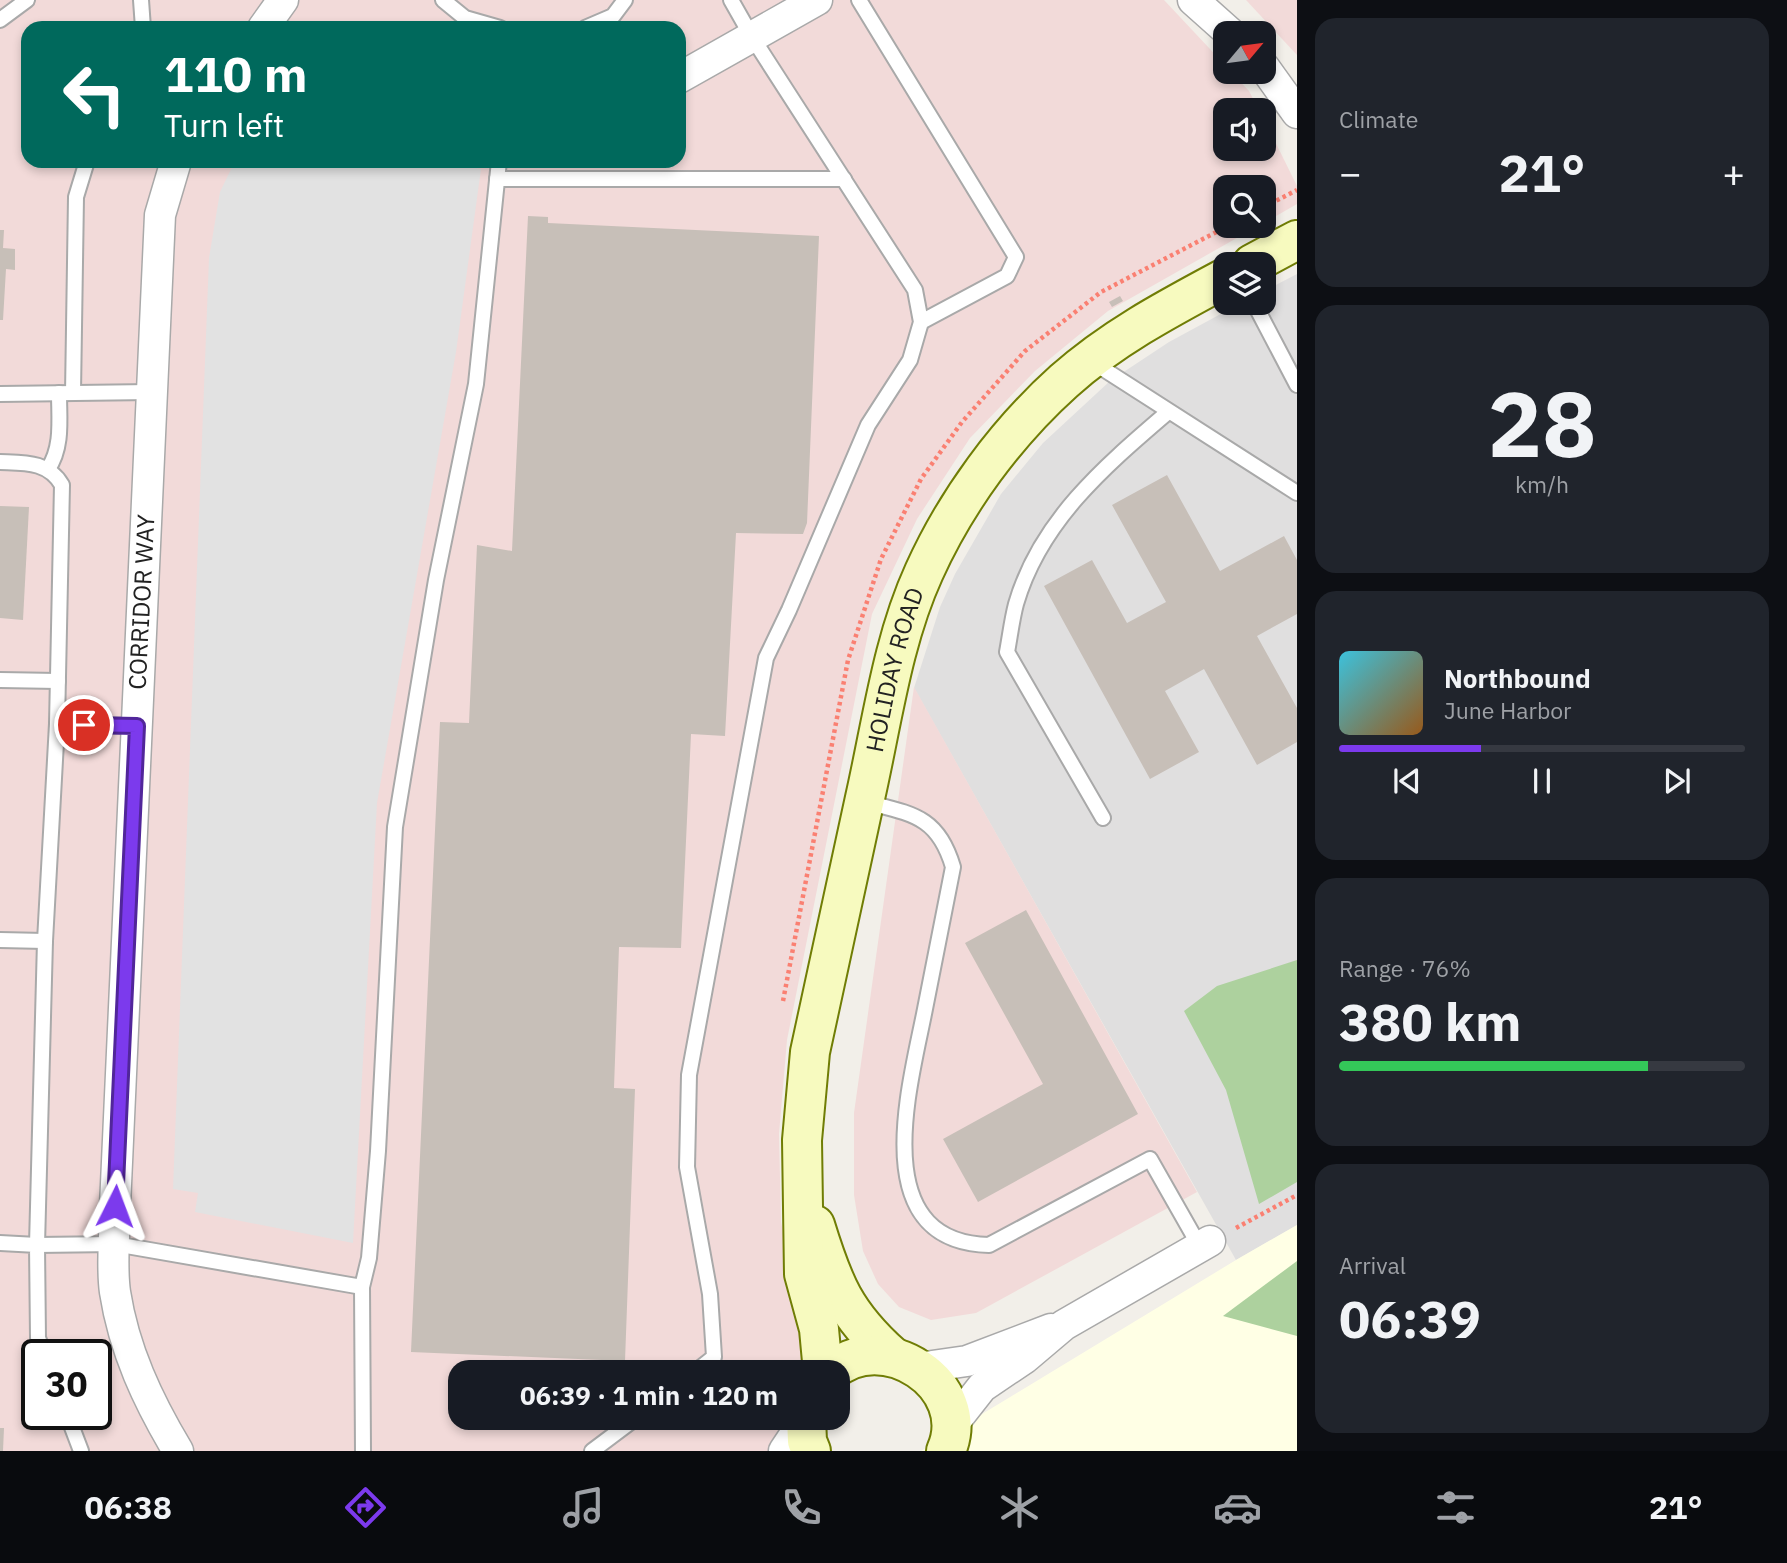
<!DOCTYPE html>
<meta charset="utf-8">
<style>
body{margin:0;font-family:"IBM Plex Sans",sans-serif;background:#20242c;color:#f1f3f6;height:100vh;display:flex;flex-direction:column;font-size:26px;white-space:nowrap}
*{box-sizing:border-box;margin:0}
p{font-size:23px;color:#9ea1a6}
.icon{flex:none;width:38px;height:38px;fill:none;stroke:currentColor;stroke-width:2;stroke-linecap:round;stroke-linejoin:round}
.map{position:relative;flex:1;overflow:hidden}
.sheet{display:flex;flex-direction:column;gap:18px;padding:18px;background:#0d0f14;width:490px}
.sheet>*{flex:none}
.guide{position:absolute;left:21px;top:21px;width:665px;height:147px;border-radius:21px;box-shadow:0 4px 10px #0003;background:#00695c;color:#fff;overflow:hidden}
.needle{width:46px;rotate:61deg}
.buttons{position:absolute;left:1213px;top:21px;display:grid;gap:14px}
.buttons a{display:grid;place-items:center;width:63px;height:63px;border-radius:14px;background:#171b24;box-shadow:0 4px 10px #0003;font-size:35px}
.speed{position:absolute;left:21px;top:1339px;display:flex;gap:14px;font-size:35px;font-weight:700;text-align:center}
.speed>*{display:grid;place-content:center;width:91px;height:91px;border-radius:50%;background:#171b24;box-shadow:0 4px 10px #0003;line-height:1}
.speed .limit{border:4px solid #111;border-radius:10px;background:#fff;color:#111}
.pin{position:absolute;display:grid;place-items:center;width:60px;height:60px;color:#fff;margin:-30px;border:4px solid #fff;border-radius:50%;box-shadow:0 2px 7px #0007}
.me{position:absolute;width:77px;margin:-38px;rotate:3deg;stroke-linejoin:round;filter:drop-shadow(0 0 5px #0008)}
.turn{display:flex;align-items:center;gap:24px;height:147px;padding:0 28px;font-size:32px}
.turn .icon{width:91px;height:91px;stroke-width:2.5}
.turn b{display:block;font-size:49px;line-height:60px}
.big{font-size:52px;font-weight:700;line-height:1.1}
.sheet .card{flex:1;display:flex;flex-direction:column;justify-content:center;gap:10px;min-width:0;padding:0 24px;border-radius:21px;background:#20242c}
.sheet .dial{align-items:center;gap:0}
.dial b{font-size:91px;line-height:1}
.song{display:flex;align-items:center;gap:21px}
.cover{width:84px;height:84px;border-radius:10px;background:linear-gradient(135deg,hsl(190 70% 55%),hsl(30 70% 35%))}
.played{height:7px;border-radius:4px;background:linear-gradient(90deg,#7c3aed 35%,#363941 35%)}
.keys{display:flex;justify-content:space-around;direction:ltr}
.heat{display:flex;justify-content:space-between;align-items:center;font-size:38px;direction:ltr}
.charge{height:10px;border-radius:5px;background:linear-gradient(90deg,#34c759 76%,#363941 0)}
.trip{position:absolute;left:448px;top:1360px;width:402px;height:70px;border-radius:21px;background:#171b24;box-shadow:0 4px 10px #0003;font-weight:700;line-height:70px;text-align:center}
.tabs{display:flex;height:112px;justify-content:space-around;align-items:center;background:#090b0e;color:#9ea1a6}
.tabs .icon{width:49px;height:49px}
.tabs .active{color:#7c3aed}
.tabs b{font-size:32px;color:#f1f3f6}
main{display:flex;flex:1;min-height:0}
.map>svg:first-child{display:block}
</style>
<main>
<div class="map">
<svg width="1297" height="1451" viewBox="0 0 1297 1451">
<rect width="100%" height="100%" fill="#f2efe9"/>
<polygon fill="#e0dfdf" points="1297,274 1297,1225 1236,1260 914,688 940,607 955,574 1001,494 1043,443 1110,381 1169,342 1241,303 1264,303 1264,291"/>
<g fill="#f2dad9" fill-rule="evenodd">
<path d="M0 0H1164L1225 65V72H1231L1249 91 1259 110H1225V149H1264V119L1297 186V204L1264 223V187H1225V226H1258L1108 311 1035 371 970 438 917 519 872 614 787 1040 779 1134 781 1222 808 1353 802 1372H460V1418H786L769 1451H0ZM28 28H679V161H28ZM37 1354H96V1414H37Z"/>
<polygon points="1246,0 1297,0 1297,55"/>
<polygon points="914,687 1197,1192 976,1313 931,1320 899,1307 878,1284 863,1251 854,1195 854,1113"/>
</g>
<polygon fill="#ffffe5" points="1297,1225 1297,1451 921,1451 1236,1260"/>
<g fill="#add19e">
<polygon points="1297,960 1297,1182 1259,1204 1226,1090 1184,1011 1217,986"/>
<polygon points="1297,1261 1297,1336 1223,1316"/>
</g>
<polygon fill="#e2e2e2" points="235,161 438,161 481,169 456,352 377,803 353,1243 195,1212 198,1193 173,1189 209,258 220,192"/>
<g fill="#c7bfb8">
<polygon points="528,216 548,217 548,223 819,236 807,523 803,534 736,533 725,736 691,734 681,948 619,947 614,1088 635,1089 625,1361 411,1352 440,722 469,723 477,545 512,551"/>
<polygon points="0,230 4,230 3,248 15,249 15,270 6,269 3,320 0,320"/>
<polygon points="1120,296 1123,301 1112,307 1109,302"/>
<polygon points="1167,475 1220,571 1284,536 1297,560 1297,614 1257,636 1297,708 1297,742 1257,765 1204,669 1165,691 1199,752 1150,779 1044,586 1092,560 1127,623 1166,602 1112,505"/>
<polygon points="0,506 29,507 23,620 0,618"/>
<polygon points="1026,910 1138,1114 978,1202 943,1139 1043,1084 965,943"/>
<polygon points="0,1428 4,1428 3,1451 0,1451"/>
</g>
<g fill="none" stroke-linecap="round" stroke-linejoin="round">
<defs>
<g id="lane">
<polyline points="141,0 143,28"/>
<polyline points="443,0 465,18 500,28"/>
<polyline points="859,0 1016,257 1007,276 921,322"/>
<polyline points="0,20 27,0"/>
<polyline points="585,28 613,16 625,0"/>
<polyline points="497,179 844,179"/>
<polyline points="1254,303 1297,385"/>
<polyline points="1091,361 1297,493"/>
<polyline points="73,393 76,197 87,161"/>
<polyline points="0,394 151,392"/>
<path d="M0 462C24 463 48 461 62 485L57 724"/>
<path d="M48 469C63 447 59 419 59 393"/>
<polyline points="0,680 58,681"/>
<polyline points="137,726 57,724 45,941 37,1245 115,1244 362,1287 369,1258 378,1151 395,827 436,580 476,384 499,161"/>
<path d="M866 802C912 814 938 816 953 867 943 916 934 965 924 1014 909 1089 866 1242 989 1245L1150 1159 1200 1247"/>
<path d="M1103 818 1007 652C1010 636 1012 619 1016 604 1040 521 1105 466 1168 412"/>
<polyline points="0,940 45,941"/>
<polyline points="0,1243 37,1245 38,1338 44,1354"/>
<polyline points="362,1287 363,1451"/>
<polyline points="695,1372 714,1357 710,1294 687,1167 689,1075 766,658 789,610 868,425 910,360 921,322 915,290 752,37 731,0"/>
<polyline points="67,1414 81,1451"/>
<polyline points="592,1451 636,1418"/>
</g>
<g id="street">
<polyline points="1193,0 1230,33"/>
<polyline points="263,28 283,0"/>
<polyline points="1264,67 1297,113"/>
<polyline points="679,78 817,0"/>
<path d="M176 161 160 215 115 1206C115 1233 111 1264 115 1292 124 1350 148 1401 178 1451"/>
<polyline points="918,1368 967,1361 1051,1329"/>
<polyline points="949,1429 982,1387 1025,1358 1064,1325 1210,1241"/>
<polyline points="784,1451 806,1418"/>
</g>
<g id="secondary">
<polyline points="1252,264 1297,240"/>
<path d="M815 1225C833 1284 845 1314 892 1356"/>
<path id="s1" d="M823 1372 819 1329 804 1274 802 1140 810 1052C829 967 847 882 865 798 882 723 892 642 924 572 956 501 1006 433 1064 381 1112 338 1169 308 1225 278"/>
<path d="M831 1372C882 1325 975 1385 946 1451"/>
<polyline points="806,1418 807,1441 811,1451"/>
</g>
</defs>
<use href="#lane" stroke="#a9a9a9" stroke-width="18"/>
<use href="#street" stroke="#a9a9a9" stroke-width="33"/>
<use href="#secondary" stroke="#707d05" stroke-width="42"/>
<g stroke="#fa8072" stroke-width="4.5" stroke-dasharray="3.5 3.5" stroke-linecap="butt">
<polyline points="1264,207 1297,190"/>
<polyline points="783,1001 848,660 881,559 921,479 962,422 1025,351 1101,292 1228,226"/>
<polyline points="1236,1228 1297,1195"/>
</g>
<use href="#lane" stroke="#fff" stroke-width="14"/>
<use href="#street" stroke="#fff" stroke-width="30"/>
<use href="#secondary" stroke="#f7fabf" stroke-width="38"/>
</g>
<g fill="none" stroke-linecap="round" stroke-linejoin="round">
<defs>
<polyline id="route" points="84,725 137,726 115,1206"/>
</defs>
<use href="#route" stroke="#51269a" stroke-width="18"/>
<use href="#route" stroke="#7c3aed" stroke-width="12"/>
</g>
<g text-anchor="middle" stroke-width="7" stroke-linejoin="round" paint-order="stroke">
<g font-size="24" fill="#222" stroke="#fff">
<text transform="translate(142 602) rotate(-87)" y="8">CORRIDOR WAY</text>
<text dy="8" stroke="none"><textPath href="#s1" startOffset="714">HOLIDAY ROAD</textPath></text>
</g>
</g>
</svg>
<div class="buttons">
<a><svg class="needle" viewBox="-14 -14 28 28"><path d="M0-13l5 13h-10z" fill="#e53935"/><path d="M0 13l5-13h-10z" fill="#9ea1a6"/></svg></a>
<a><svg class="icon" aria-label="sound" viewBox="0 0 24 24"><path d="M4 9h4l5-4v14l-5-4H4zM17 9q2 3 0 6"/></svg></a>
<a><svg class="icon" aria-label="search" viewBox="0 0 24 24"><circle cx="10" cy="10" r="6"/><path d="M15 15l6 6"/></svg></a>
<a><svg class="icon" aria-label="layers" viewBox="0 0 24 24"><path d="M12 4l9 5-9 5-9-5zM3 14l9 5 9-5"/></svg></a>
</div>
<div class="speed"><div class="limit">30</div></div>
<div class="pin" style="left:84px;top:725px;background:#d93025"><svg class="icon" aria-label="arrive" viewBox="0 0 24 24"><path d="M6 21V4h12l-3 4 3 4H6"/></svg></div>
<svg class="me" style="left:115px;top:1206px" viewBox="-20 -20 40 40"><path d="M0-17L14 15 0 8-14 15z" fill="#7c3aed" stroke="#fff" stroke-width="4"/></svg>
<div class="trip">06:39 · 1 min · 120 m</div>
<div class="guide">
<div class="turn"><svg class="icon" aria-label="left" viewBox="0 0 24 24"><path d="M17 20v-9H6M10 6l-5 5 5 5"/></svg><div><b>110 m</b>Turn left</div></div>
</div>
</div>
<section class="sheet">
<div class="card"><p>Climate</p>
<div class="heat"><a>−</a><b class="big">21°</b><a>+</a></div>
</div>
<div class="card dial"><b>28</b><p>km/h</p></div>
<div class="card">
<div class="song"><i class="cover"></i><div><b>Northbound</b><p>June Harbor</p></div></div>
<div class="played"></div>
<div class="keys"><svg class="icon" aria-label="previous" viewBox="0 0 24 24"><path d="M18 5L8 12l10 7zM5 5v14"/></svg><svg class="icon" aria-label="pause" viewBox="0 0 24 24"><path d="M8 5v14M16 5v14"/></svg><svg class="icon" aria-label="next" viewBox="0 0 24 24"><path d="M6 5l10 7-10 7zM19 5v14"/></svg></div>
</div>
<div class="card"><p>Range · 76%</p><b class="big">380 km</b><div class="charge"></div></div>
<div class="card"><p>Arrival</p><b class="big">06:39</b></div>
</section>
</main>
<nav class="tabs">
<b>06:38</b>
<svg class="icon active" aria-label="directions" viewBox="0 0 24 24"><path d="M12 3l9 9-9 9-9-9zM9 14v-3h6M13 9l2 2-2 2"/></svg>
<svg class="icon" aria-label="music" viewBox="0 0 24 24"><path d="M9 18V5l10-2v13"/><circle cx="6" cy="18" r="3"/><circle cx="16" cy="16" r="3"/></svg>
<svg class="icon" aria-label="phone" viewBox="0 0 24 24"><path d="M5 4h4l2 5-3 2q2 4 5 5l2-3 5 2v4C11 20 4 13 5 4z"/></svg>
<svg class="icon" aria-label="climate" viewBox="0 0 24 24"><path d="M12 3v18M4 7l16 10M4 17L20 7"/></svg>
<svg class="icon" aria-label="car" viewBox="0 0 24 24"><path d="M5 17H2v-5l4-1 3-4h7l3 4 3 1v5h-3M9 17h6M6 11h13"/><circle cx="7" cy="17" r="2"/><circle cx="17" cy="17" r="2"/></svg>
<svg class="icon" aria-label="filters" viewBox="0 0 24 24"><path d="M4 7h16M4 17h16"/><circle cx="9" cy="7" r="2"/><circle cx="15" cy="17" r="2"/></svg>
<b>21°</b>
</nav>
